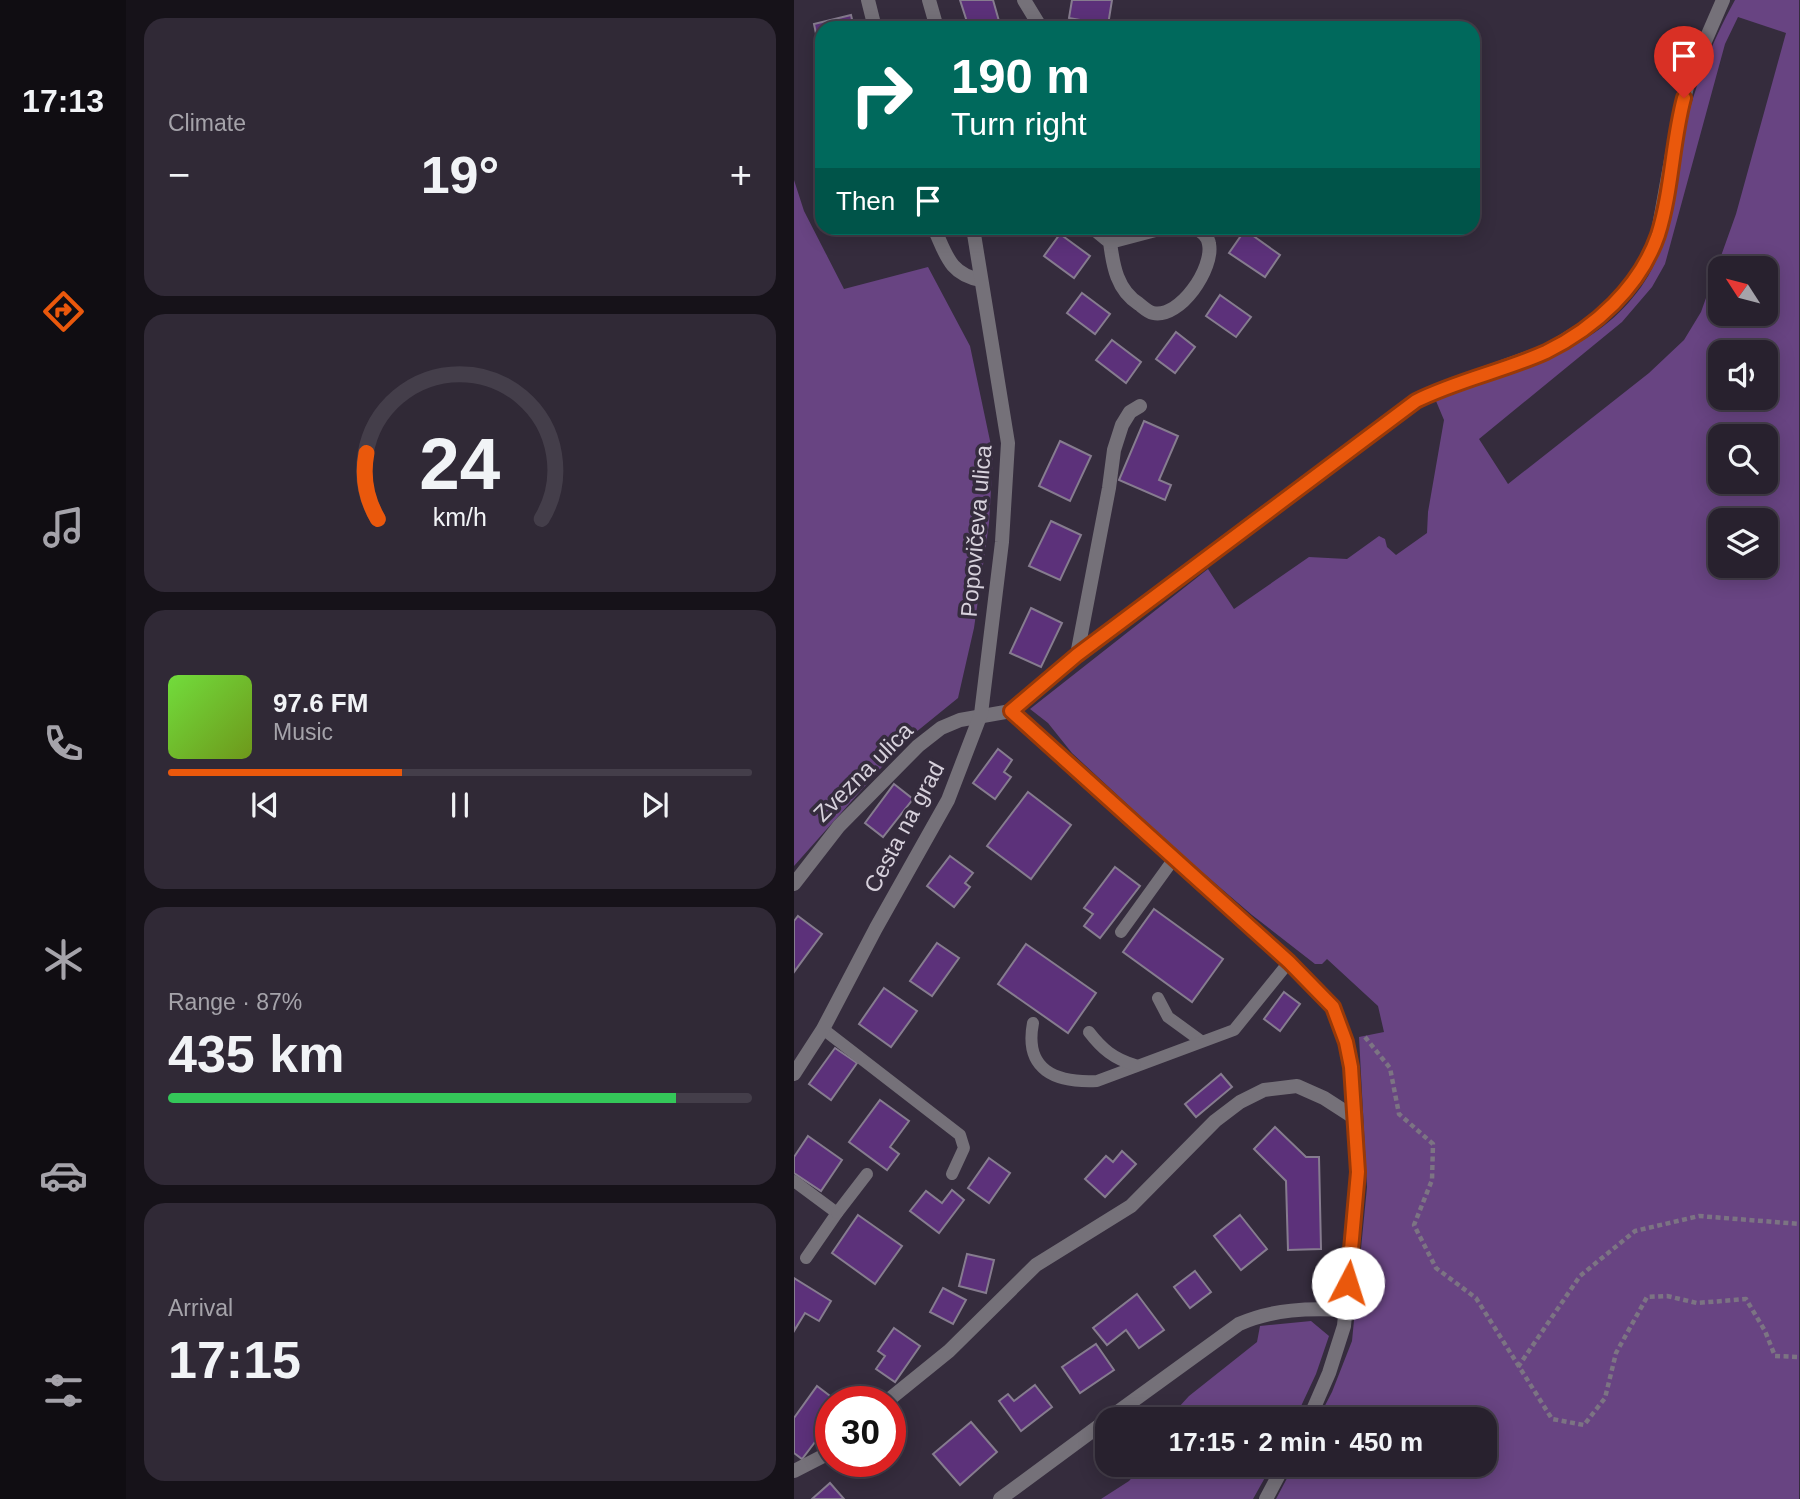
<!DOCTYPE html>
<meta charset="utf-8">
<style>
body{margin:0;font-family:Arial,sans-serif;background:#302936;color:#f1f3f6;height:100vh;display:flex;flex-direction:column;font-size:26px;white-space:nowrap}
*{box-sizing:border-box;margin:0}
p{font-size:23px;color:#a5a3aa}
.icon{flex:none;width:38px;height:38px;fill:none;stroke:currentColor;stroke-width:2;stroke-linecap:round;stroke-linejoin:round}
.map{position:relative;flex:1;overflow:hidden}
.sheet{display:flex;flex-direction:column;gap:18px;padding:18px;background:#161219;width:668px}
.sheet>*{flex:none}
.top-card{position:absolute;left:21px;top:21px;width:665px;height:214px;border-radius:21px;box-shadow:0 4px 18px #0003,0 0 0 2px #443e4a;background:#00695c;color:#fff;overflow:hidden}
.needle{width:46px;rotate:306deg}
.buttons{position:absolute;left:914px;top:256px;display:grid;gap:14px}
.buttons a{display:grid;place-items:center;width:70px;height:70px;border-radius:14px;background:#28212e;box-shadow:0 4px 18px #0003,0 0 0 2px #443e4a;font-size:35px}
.speed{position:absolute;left:21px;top:1386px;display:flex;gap:14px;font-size:35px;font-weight:700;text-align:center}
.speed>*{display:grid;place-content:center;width:91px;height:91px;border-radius:50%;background:#28212e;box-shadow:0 4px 18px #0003,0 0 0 2px #443e4a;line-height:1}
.speed .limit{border:10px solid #d22;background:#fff;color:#111}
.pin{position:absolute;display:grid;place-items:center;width:60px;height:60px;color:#fff;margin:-72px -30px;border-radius:50% 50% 50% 0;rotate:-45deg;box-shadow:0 0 7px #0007}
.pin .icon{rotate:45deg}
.me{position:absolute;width:77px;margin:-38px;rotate:5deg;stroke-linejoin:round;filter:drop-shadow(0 0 5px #0008)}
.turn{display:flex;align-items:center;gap:24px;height:147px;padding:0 21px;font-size:32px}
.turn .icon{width:91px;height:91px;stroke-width:2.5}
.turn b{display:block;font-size:49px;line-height:60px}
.then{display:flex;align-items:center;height:66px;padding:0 21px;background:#0003;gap:14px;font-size:26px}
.big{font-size:52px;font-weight:800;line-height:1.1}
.sheet .widget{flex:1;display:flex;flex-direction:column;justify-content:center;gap:10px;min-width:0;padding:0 24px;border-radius:21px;background:#302936}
.sheet .dial{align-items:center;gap:0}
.dial svg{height:182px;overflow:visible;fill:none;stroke:#443e4a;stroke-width:7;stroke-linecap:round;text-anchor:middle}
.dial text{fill:#f1f3f6;stroke:none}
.song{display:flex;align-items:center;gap:21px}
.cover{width:84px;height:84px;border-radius:10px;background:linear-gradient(135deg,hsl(100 70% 55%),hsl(80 70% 35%))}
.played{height:7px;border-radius:4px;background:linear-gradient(90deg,#ea580c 40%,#443e4a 40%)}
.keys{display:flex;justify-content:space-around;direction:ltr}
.heat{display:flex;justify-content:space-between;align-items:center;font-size:38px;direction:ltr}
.charge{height:10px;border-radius:5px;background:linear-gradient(90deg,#34c759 87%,#443e4a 0)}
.trip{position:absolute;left:301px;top:1407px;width:402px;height:70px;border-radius:21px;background:#28212e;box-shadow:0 4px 18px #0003,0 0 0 2px #443e4a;font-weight:800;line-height:70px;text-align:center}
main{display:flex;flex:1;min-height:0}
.menu{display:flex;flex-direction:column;width:126px;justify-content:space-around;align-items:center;background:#100d12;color:#a5a3aa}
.menu .icon{width:49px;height:49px}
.menu .on{color:#ea580c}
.menu b{font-size:32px;color:#f1f3f6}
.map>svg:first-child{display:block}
</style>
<main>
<nav class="menu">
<b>17:13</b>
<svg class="icon on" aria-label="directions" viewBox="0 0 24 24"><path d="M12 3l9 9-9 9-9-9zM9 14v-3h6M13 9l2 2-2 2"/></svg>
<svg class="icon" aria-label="music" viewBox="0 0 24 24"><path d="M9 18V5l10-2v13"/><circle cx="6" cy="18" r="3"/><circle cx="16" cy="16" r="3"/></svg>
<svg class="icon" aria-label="phone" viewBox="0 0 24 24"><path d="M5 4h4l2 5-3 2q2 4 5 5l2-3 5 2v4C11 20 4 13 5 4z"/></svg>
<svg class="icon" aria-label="climate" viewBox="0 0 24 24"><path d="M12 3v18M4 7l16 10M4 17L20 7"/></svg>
<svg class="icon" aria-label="car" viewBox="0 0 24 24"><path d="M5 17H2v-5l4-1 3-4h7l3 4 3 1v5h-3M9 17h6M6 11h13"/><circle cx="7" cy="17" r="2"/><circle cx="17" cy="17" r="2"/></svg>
<svg class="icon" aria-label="filters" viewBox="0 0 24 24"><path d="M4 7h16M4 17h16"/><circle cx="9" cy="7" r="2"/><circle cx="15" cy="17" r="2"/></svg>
</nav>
<section class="sheet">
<div class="widget"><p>Climate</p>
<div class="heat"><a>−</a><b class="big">19°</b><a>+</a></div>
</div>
<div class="widget dial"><svg viewBox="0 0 100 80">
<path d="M14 69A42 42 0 1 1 86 69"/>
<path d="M14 69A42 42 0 0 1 9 40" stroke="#ea580c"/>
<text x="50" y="56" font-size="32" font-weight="700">24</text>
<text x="50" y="72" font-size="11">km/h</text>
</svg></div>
<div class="widget">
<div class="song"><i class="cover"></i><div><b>97.6 FM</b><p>Music</p></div></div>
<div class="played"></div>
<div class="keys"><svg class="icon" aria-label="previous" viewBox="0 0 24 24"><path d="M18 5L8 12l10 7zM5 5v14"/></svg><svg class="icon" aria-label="pause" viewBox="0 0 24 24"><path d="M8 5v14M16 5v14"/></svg><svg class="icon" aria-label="next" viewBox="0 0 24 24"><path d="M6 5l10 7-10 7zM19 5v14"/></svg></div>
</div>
<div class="widget"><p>Range · 87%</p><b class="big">435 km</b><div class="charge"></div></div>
<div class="widget"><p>Arrival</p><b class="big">17:15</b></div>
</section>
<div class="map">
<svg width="1006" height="1499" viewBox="0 0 1006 1499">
<rect width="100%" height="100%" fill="#352c3d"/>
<g fill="#684482" fill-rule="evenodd">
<path d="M941 0H1005V1499H482L500 1465H691V1419H524L538 1392 558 1341 573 1187 565 1037 590 1032 584 1006 533 959 528 964H521L458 915 387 854 278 753 254 723 236 709 414 569 440 609 515 557 553 559 585 536 591 539 593 547 602 555 633 533 634 512 650 420 642 401C693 379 747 367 794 337 823 319 850 290 863 258 879 223 878 181 887 144 899 91 915 47 941 0ZM944 17 992 33 942 214 907 312 890 340 855 373 714 484 685 439 828 322 858 287 871 264 931 44ZM926 268H971V313H926ZM926 352H971V397H926ZM926 436H971V481H926ZM926 520H971V565H926Z"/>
<polygon points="0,180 10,211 50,289 134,267 176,346 199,455 195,523 180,628 164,698 111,741 0,866"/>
<polygon points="517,1321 535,1336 522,1374 501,1419 374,1419 395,1396 463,1342 466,1326"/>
<polygon points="349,1465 478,1465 459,1499 307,1499 335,1481"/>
</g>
<g fill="#5c317a" stroke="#867c8f" stroke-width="2">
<polygon points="166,0 199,0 205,21 185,28 175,28"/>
<polygon points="278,0 318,0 314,25 275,18"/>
<polygon points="57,15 60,28 28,28 26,53 20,24"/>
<polygon points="451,230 486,255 471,277 435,253"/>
<polygon points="266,234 296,256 280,278 250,256"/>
<polygon points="288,293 316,314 301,334 273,313"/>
<polygon points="426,295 457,317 442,337 412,316"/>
<polygon points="382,332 401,347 381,373 362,359"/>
<polygon points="318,340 347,362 332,383 302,360"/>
<polygon points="350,421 384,436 365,480 377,485 371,500 325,480"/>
<polygon points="266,441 297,456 276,501 245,486"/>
<polygon points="257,521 287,535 266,580 235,566"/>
<polygon points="237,608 268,623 247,667 216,653"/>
<polygon points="204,749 218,760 210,772 217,777 201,799 179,783"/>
<polygon points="100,784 119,799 89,837 71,823"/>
<polygon points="234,792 277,825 237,879 193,846"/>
<polygon points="156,856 179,873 171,883 176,887 160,907 133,886"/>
<polygon points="321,867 346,886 306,938 290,926 299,914 290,908"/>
<polygon points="360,909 429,959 398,1002 329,952"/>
<polygon points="4,916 28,934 0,972 0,921"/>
<polygon points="143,943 165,958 138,996 116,981"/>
<polygon points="232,944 302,993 274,1033 204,984"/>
<polygon points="90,988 123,1011 97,1047 65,1024"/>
<polygon points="490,992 506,1004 486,1031 470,1019"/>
<polygon points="41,1048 63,1063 37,1100 15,1084"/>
<polygon points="427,1074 438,1087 402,1117 391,1104"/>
<polygon points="86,1100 115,1121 96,1147 105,1154 93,1170 55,1142"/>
<polygon points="481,1127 512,1157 525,1157 527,1249 494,1250 492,1181 460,1149"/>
<polygon points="14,1136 48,1160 27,1191 0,1173 0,1157"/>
<polygon points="328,1151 342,1164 311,1197 291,1179 312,1156 319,1162"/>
<polygon points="195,1158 216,1173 195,1203 174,1188"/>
<polygon points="158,1190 170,1200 145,1233 116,1211 132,1191 148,1203"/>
<polygon points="64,1215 108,1246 81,1284 38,1253"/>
<polygon points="446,1215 473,1249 447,1270 420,1236"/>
<polygon points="173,1254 200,1260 192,1293 165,1286"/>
<polygon points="401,1271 417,1292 396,1308 380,1287"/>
<polygon points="0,1278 37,1301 25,1321 11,1313 0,1331"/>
<polygon points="149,1288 172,1300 159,1324 136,1312"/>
<polygon points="343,1294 370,1330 345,1348 332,1330 313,1345 299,1328"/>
<polygon points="100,1328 126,1346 101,1382 82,1369 91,1356 84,1351"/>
<polygon points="302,1344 320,1370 286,1393 268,1367"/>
<polygon points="241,1385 258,1407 227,1431 205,1401 214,1394 220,1401"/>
<polygon points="23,1386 44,1402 37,1402 37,1421 8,1459 0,1453 0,1418"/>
<polygon points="177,1422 203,1452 166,1485 139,1454"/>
<polygon points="36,1483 50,1499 18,1499"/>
</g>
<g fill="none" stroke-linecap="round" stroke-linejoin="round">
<g stroke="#7c7483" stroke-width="4.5" stroke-dasharray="5 3.5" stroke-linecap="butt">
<polyline points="571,1037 596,1068 605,1114 639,1144 638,1180 620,1225 642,1268 682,1298 758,1419 790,1425 811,1398 822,1353 853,1297 873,1296 903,1303 952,1299 971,1331 981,1356 1006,1357"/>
<polyline points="724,1367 786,1276 841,1231 905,1216 1006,1224"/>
</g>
<g stroke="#757179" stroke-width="12">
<polyline points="327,932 379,860"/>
<polyline points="364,998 374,1017 407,1041"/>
<path d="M239 1023C230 1070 261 1083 303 1081L440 1030 495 962"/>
<polyline points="29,1029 166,1135 170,1148 158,1174"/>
<path d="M295 1032C308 1049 320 1059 341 1065"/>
<polyline points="0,1181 43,1213 12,1258"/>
<polyline points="43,1213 73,1174"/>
</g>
<g stroke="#757179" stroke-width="14">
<polyline points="74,0 81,28"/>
<polyline points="135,0 143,28"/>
<polyline points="230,0 247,28"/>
<path d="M140 228C152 254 155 274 187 280"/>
<path d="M299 228 316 242C319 266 323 290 345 304 349 307 354 312 359 313 386 319 420 268 415 244 414 236 408 232 402 228"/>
<polyline points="316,242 369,228"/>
<polyline points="283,655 315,488 320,450 328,425 336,412 346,406"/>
<polyline points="217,711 283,655 622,401 644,390 753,351 803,320 840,282 857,252 864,232 884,121 896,76 929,0"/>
<polyline points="0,884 45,826 124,746 147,728 166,720 217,711 495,962 539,1007 552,1042 557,1067 564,1172 550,1326 535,1373 515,1419"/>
<polyline points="0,1074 29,1029 82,928 154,800 187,714 208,542 214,443 179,228"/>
<polyline points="92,1402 155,1351 242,1265 337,1206 421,1121 446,1102 470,1090 503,1086 530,1098 561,1118"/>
<path d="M314 1419 445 1324C479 1309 515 1308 551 1310"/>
<polyline points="0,1471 37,1452"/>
<polyline points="206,1499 313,1420"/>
<polyline points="472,1499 490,1465"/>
</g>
</g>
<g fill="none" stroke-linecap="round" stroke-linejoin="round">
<defs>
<path id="route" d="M554 1283 564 1172 557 1067 552 1042 539 1007 495 962 217 711 283 655 622 401C664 380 710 371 752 352 801 328 846 287 864 235 878 191 878 143 890 98"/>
</defs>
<use href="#route" stroke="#983908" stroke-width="18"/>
<use href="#route" stroke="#ea580c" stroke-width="12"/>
</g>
<g text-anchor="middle" stroke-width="7" stroke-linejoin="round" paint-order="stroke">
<g font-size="23" fill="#d7d1dc" stroke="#352c3d">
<text transform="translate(182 531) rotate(-85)" y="8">Popovičeva ulica</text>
<text transform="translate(69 772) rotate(-45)" y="8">Zvezna ulica</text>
<text transform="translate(110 827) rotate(-62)" y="8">Cesta na grad</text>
</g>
</g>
</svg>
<div class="buttons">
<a><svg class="needle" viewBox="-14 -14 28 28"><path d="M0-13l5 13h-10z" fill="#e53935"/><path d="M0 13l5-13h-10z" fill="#a5a3aa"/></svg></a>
<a><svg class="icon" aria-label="sound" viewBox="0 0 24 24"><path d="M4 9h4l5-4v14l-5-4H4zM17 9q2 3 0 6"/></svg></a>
<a><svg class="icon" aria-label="search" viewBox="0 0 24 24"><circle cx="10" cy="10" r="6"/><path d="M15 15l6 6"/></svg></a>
<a><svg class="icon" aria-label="layers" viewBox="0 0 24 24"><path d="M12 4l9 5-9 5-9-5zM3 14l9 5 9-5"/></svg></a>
</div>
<div class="speed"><div class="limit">30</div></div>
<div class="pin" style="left:890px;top:98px;background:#d93025"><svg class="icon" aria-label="arrive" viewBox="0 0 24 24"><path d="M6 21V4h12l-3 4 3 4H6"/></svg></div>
<svg class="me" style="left:554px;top:1283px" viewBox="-20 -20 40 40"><circle r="19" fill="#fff"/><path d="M0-13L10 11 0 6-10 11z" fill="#ea580c"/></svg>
<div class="trip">17:15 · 2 min · 450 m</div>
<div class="top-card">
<div class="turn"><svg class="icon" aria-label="right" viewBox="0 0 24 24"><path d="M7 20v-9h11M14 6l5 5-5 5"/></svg><div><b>190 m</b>Turn right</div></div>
<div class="then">Then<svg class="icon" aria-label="arrive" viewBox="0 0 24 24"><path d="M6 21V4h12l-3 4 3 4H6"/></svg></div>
</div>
</div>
</main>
